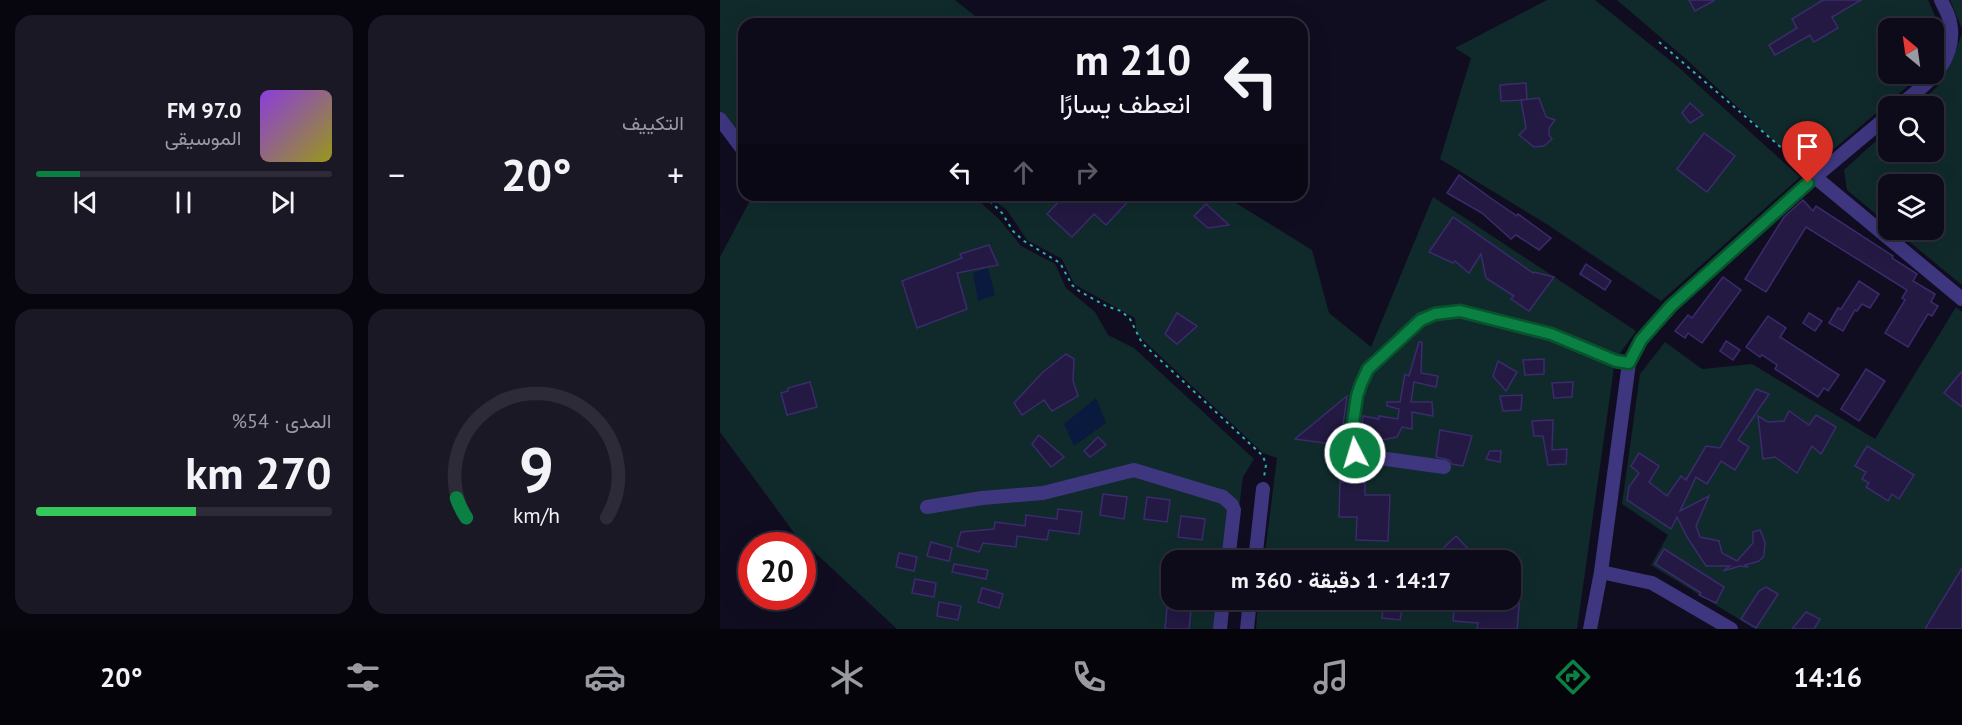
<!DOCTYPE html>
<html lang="ar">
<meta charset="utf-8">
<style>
body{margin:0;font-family:"PT Sans",Vazirmatn,sans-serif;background:#1b1826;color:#f1f3f6;direction:rtl;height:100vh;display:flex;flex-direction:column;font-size:22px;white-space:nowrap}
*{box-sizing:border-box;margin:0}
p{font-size:20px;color:#9a9aa2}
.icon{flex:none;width:33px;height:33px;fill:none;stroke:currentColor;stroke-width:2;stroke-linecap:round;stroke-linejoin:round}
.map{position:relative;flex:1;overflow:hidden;direction:ltr}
.details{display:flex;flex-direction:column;gap:15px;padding:15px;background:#07060e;width:720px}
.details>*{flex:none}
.banner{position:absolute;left:18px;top:18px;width:570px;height:183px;border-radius:18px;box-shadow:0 6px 24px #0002,0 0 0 2px #2d2b38;direction:rtl;background:#0d0a19;color:#f1f3f6;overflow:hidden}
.needle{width:39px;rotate:331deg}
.buttons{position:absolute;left:1158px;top:18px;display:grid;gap:12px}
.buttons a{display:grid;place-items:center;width:66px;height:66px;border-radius:12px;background:#0d0a19;box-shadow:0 6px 24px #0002,0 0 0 2px #2d2b38;font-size:30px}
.speed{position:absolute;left:18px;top:532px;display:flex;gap:12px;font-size:30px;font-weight:700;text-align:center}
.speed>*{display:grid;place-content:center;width:78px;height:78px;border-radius:50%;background:#0d0a19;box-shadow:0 6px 24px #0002,0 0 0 2px #2d2b38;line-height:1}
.speed .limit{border:9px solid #d22;background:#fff;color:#111}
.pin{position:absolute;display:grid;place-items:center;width:51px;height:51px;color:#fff;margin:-62px -26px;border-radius:50% 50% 50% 0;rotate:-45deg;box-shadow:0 0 6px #0007}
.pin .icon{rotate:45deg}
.me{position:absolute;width:66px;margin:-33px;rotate:355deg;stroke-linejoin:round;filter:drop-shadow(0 0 4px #0008)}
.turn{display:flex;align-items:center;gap:21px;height:126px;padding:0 18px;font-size:27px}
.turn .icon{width:78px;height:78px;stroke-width:2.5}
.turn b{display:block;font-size:42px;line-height:51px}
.lanes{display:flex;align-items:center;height:57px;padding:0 18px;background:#0003;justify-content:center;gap:30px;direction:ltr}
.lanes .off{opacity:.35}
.big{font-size:45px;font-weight:700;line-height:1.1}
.details .tile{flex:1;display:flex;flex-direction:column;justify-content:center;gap:9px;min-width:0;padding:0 21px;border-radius:18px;background:#1b1826}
.details .dial{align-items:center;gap:0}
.dial svg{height:156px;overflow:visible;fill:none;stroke:#2d2b38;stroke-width:7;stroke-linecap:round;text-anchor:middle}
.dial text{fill:#f1f3f6;stroke:none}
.song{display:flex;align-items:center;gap:18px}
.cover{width:72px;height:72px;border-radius:9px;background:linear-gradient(135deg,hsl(270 70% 55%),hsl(60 70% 35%))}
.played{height:6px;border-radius:3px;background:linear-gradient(90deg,#0b8043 15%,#2d2b38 15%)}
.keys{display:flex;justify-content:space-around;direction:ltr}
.heat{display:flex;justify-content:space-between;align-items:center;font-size:33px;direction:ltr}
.charge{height:9px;border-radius:4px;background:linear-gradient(90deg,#34c759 54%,#2d2b38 0)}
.details .tiles{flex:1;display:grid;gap:15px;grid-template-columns:repeat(2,1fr)}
.trip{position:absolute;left:441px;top:550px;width:360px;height:60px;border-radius:18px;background:#0d0a19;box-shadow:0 6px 24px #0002,0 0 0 2px #2d2b38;font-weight:700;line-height:60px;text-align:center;direction:rtl}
.tabs{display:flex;height:96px;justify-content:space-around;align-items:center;background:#05040a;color:#9a9aa2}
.tabs .icon{width:42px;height:42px}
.tabs .active{color:#0b8043}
.tabs b{font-size:27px;color:#f1f3f6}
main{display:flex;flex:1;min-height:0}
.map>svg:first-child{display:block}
</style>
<main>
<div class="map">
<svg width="1242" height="629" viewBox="0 0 1242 629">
<rect width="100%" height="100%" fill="#110d21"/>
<g fill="#102a2b">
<polygon points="0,0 235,0 265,24 24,24 24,142 0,111"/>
<polygon points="827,0 875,0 957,66 1080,177 941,301 828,225 720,159 751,58 735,48"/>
<path d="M897 0H1208C1217 20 1224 35 1214 56V28H1168V74H1202L1087 172 966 59Z"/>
<polygon points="1230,0 1242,0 1242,29"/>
<polygon points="1242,34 1242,285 1175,230 1214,230 1214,184 1168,184 1168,224 1127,190 1124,170 1168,130 1168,152 1214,152 1214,106 1195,106 1217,87 1235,52"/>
<polygon points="33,195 252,195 279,219 301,246 335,264 346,288 375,312 388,335 414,348 534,459 523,477 512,561 452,561 452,600 508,600 504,629 177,629 75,534 0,432 0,257"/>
<polygon points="267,195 503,195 592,250 609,313 651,347 713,197 916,331 895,360 857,629 536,629 538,600 790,600 790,561 544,561 557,458 543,453 417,334 415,318 354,284 342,259 307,240 287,210"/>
<polygon points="1236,307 1242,312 1242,629 1035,629 931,565 948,535 902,504 920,374 945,342 982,369 1032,364 1155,439"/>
</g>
<g fill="#091a3e">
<polygon points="268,268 275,295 258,301 253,273"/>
<polygon points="376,398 386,423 354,446 344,424"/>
</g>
<g fill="#231942" stroke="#3b2b6e" stroke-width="1.5">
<polygon points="969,0 995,0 975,11"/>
<polygon points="1103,0 1141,0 1112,17 1118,28 1094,42 1090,35 1055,55 1049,45 1077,28 1072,19"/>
<polygon points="806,83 807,100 781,101 780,85"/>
<polygon points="819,98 826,117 835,120 829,128 829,135 832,139 824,146 814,147 799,135 806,128 801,100"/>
<polygon points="970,103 983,115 970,123 962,113"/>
<polygon points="984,133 1015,156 987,192 957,169"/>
<polygon points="739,175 772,199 797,216 798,214 831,238 819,250 796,235 791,239 762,213 727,193"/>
<polygon points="345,195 348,195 355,201 361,195 414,195 386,225 374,214 352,237 327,214"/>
<polygon points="1083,200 1093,211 1096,206 1173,256 1172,258 1197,274 1193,281 1215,294 1211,302 1218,306 1212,316 1208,314 1188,347 1165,333 1185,300 1182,298 1187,290 1086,227 1046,292 1025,279 1064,217"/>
<polygon points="486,204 509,225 488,228 474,216"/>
<polygon points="733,217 813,273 814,272 834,277 809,311 791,299 794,296 766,278 761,254 749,273 735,261 733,263 709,252"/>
<polygon points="269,245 278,265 237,273 247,309 197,328 182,281 242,258 240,254"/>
<polygon points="866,264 891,281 885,290 860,274"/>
<polygon points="1003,277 1021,290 982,343 968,333 965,338 955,331 968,315 972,318"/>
<polygon points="1139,281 1159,294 1150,308 1142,304 1137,311 1135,310 1123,331 1109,323 1118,308 1121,309"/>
<polygon points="457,313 477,326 457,344 445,334"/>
<polygon points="1089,313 1102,321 1095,331 1083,323"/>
<polygon points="1048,316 1066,328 1060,337 1119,375 1108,391 1104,388 1098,397 1055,369 1057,365 1042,355 1040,357 1026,347"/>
<polygon points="1006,341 1020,350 1013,360 1000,351"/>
<polygon points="699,342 702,342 701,373 718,376 716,387 694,382 691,402 712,402 713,416 692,412 692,429 682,427 677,437 640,444 643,416 659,419 659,416 678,419 679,409 667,406 667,402 680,402 685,374 689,376"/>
<polygon points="346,354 354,359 353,381 358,396 332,411 324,400 302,415 294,403 323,372"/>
<polygon points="824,359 824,374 805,375 803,360"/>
<polygon points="778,361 797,372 786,391 773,376"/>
<polygon points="1146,369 1165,381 1139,421 1121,409"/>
<polygon points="1242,371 1242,407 1224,393"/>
<polygon points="90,382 97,407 67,415 61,393 68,391 68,388"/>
<polygon points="853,382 852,397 834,398 832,383"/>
<polygon points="1036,389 1049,394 1018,440 1029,447 1015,470 1001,461 987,484 976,477 960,511 989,496 976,526 980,537 999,541 1002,553 1017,561 1033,543 1033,532 1040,530 1045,542 1044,556 1039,561 1025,565 1028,567 1020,566 1003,571 1010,566 986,566 967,537 957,517 951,529 907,500 909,487 919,473 911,466 919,453 939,466 929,482 947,496 961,476 966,480 986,446 1000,448"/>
<polygon points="802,395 801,410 783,411 780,396"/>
<polygon points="627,396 621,440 619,445 575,439"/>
<polygon points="1069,411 1089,425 1096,415 1116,427 1101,454 1092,446 1077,473 1055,457 1043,459 1038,416 1048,422 1064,421"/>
<polygon points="833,420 832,450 847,449 846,464 828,465 823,436 814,436 812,421"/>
<polygon points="720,430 752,436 743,466 732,464 729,460 716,457"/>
<polygon points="319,435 344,457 331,467 312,444"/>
<polygon points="378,437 386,445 370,457 364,451"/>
<polygon points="1147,446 1194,475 1179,499 1172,494 1168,501 1146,487 1149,483 1142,479 1146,472 1135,466"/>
<polygon points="770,451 781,451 780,462 766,459"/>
<polygon points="620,482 645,482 645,495 670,495 668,541 636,540 637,517 619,517"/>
<polygon points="383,494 407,497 404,519 380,515"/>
<polygon points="427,497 450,500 447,522 424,519"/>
<polygon points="338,509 362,512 359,534 329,530 327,540 297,536 296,547 263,543 259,552 237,546 241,532 274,529 275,522 305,526 306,515 337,519"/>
<polygon points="461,516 485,519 482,540 458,537"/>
<polygon points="736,536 753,554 745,561 722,561 716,555"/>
<polygon points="211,542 232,548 229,561 207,556"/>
<polygon points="944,549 1004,587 996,603 979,595 981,593 935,564"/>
<polygon points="179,553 197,557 194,571 176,567"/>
<polygon points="234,564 268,570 266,579 232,572"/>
<polygon points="1242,568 1242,629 1205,629"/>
<polygon points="195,579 216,583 214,597 192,593"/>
<polygon points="1046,587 1058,594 1036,628 1021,619 1039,591"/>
<polygon points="262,588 283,594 279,608 258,602"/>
<polygon points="790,595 800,595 797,629 757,629 758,623 733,621 735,600 790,600"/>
<polygon points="664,600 684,600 680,620 662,618"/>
<polygon points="219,602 241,606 238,620 217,616"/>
<polygon points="447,607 471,610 469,629 445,629"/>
<polygon points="1086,612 1100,619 1094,629 1072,629"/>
</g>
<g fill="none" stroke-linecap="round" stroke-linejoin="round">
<g stroke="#2db2b1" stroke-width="2" stroke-dasharray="3 4.5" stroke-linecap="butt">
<polyline points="939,42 1086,169"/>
<polyline points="270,201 282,213 293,231 304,241 340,263 352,285 359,291 386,306 401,311 410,319 422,343 543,456 546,465 544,477"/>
</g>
<g stroke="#3e3780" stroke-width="14">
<path d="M1179 106C1206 84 1238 62 1230 22 1229 15 1224 7 1221 0"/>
<polyline points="0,119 24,151"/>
<polyline points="1095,177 1242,299"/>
<polyline points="724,467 645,456 635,453 630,443 637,396 641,384 648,369 701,319 715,314 740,311 831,334 896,361 909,363"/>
<polyline points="207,507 262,498 323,493 414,470 503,497 512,505 514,510 508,561"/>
<polyline points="535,561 543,489"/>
<polyline points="881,572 932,583 1011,629"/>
<polyline points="500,629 503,600"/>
<polyline points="527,629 530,600"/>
<polyline points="870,629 881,572 909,363 921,340 951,306 1095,177 1168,116"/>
</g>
</g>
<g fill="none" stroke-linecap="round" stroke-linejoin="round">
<defs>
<polyline id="route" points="635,453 630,443 637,396 641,384 648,369 701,320 715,314 740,311 831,334 896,361 909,363 921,340 951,306 1088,183"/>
</defs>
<use href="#route" stroke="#07532c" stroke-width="15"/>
<use href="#route" stroke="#0b8043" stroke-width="10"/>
</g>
</svg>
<div class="buttons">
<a><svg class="needle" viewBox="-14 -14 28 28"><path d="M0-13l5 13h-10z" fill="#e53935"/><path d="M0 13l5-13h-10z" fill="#9a9aa2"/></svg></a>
<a><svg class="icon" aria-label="search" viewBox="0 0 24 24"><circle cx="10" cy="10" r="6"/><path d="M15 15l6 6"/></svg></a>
<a><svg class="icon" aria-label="layers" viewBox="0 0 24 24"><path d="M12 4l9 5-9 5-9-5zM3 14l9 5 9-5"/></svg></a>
</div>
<div class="speed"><div class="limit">20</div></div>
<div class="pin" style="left:1088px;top:183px;background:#d93025"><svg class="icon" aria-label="arrive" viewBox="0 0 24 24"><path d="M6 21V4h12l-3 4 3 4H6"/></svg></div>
<svg class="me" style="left:635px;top:453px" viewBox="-20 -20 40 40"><circle r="17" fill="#0b8043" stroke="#fff" stroke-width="3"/><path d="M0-11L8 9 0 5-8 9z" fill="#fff"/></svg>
<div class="trip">14:17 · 1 دقيقة · 360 m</div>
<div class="banner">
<div class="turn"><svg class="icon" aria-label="left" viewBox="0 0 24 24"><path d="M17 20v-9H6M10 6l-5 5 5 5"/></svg><div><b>210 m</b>انعطف يسارًا</div></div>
<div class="lanes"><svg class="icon" aria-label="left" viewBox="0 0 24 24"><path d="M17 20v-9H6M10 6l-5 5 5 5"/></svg><svg class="icon off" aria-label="ahead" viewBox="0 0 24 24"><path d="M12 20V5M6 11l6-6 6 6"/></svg><svg class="icon off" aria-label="right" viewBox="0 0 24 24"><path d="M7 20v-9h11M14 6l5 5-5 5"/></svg></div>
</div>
</div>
<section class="details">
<div class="tiles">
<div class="tile"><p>التكييف</p>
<div class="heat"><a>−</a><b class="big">20°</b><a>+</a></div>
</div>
<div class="tile">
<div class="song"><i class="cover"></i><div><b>97.0 FM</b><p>الموسيقى</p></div></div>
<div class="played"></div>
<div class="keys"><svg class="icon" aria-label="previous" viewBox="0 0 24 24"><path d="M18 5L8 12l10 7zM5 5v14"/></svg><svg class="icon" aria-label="pause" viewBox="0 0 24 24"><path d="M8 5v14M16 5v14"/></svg><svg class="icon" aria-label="next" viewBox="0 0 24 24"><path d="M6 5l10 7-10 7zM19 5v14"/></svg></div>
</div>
<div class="tile dial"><svg viewBox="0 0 100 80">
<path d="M14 69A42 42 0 1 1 86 69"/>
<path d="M14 69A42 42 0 0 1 9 59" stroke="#0b8043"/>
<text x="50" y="56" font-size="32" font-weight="700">9</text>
<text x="50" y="72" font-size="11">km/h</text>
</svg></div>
<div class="tile"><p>المدى · 54%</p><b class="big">270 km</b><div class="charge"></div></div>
</div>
</section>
</main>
<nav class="tabs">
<b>14:16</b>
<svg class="icon active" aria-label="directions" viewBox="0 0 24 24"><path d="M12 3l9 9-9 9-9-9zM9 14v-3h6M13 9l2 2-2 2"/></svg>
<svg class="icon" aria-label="music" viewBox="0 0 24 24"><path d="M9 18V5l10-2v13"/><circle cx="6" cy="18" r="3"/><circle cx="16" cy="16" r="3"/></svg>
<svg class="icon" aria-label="phone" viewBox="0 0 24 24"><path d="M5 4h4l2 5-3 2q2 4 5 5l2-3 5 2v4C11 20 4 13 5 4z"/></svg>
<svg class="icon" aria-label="climate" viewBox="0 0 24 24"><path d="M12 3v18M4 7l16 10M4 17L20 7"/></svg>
<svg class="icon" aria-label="car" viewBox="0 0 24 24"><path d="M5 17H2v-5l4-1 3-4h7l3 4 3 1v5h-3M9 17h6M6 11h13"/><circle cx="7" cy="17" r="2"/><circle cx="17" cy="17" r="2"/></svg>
<svg class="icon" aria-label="filters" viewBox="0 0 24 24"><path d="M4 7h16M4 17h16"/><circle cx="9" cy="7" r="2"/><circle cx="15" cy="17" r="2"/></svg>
<b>20°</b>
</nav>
